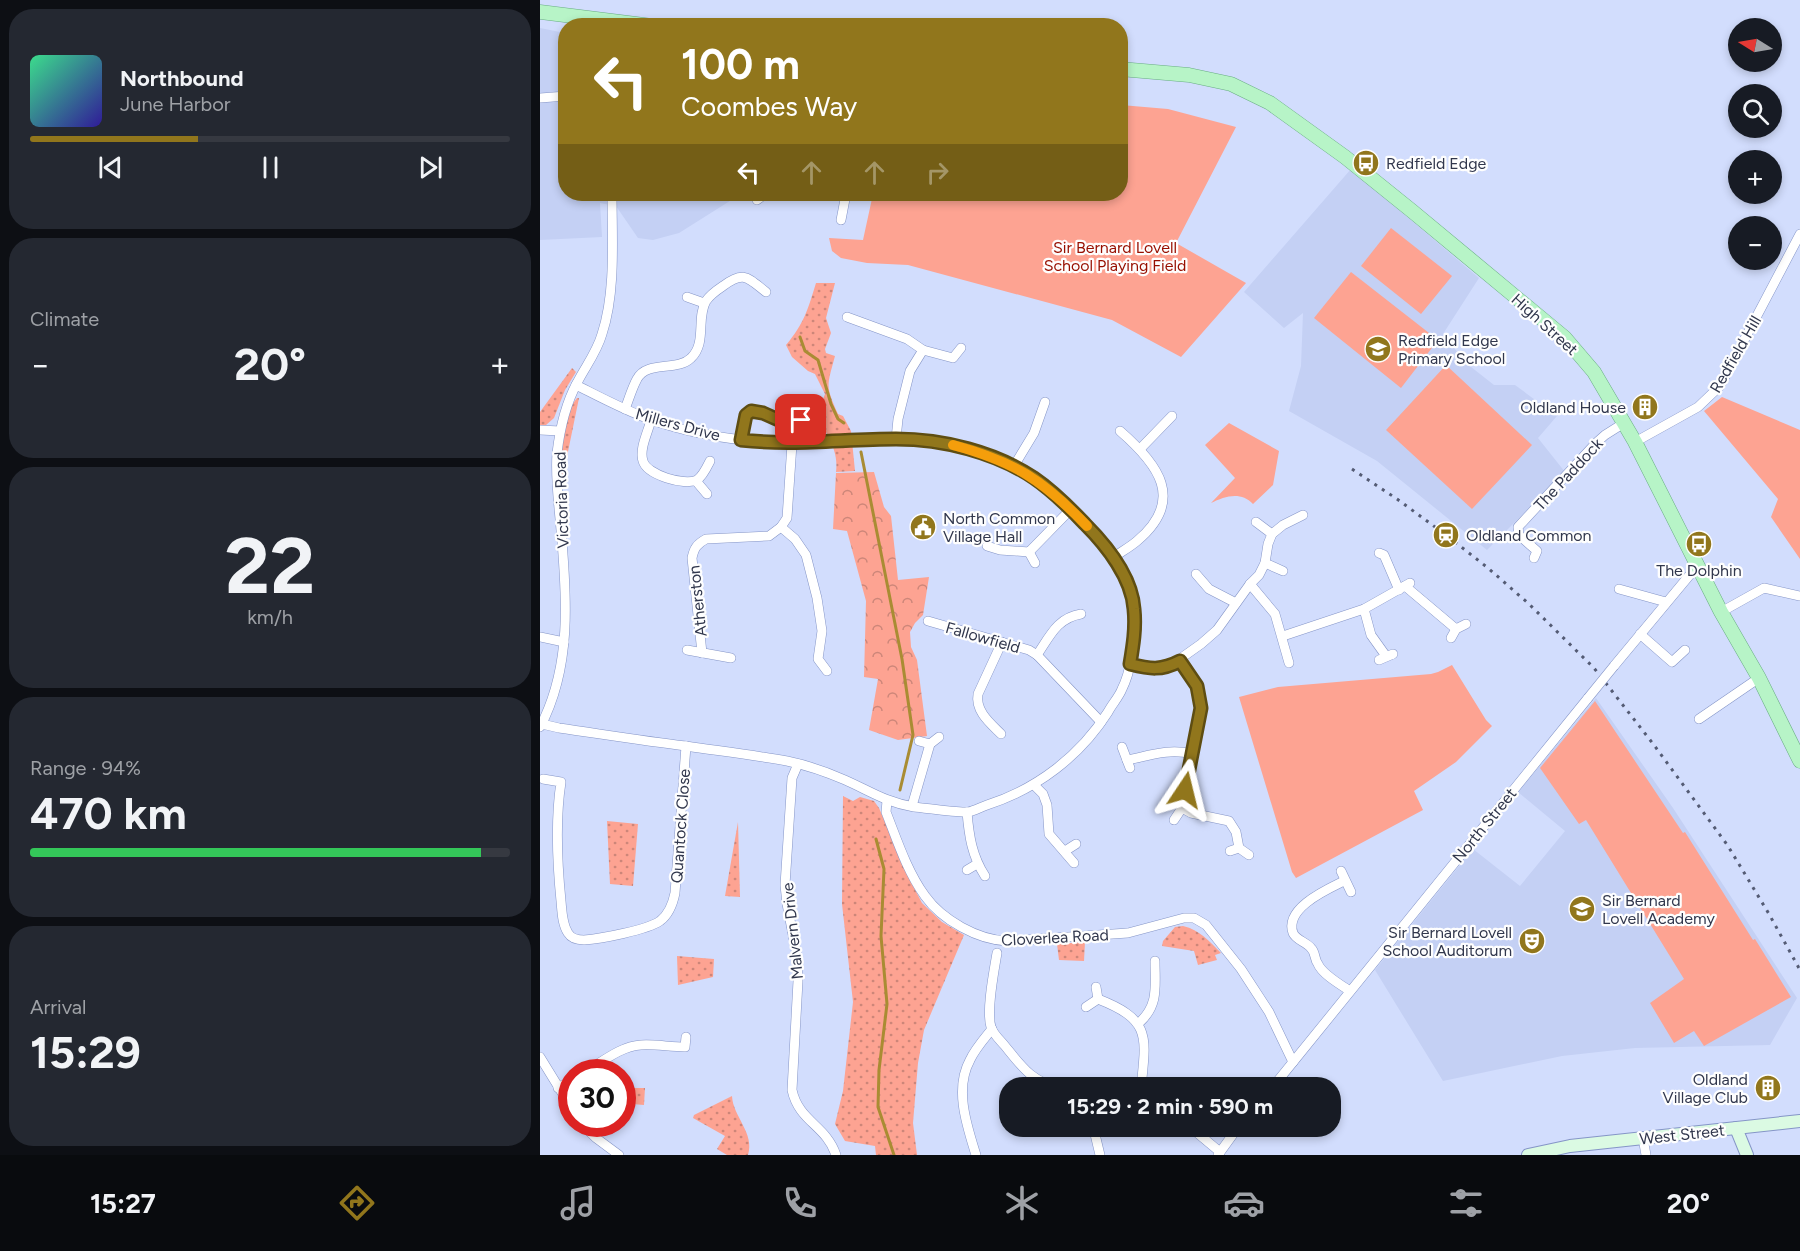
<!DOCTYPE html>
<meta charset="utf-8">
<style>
body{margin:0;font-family:Figtree,sans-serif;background:#242831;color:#f1f3f6;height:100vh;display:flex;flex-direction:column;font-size:22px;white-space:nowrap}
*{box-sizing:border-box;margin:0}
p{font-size:20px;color:#9ea1a6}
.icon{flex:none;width:33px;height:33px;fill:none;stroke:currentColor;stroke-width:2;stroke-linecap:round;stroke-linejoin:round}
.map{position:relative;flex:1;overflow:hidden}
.side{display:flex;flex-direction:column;gap:9px;padding:9px;background:#0d0f14;width:540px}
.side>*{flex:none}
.banner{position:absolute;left:18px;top:18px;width:570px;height:183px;border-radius:24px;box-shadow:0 3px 9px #0003;background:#91761c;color:#fff;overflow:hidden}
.needle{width:39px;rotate:281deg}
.controls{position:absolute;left:1188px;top:18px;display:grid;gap:12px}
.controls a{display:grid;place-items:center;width:54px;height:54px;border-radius:50%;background:#171b24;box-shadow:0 3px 9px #0003;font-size:30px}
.speed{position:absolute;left:18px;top:1059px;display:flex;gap:12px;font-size:30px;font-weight:700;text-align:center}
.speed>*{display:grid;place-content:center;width:78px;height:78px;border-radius:50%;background:#171b24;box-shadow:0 3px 9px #0003;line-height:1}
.speed .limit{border:9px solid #d22;background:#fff;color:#111}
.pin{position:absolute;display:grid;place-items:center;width:51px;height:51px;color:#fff;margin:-26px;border-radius:12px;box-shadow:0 3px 9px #0006}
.me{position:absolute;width:66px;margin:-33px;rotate:10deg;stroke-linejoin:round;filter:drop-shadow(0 0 4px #0008)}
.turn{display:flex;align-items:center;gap:21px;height:126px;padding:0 24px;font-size:27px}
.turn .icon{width:78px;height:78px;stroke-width:2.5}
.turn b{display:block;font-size:42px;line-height:51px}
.lanes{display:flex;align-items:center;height:57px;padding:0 24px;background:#0003;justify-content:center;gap:30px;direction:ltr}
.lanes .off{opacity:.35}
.big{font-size:45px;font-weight:700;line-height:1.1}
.side .widget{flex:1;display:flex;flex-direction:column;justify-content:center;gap:9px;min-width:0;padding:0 21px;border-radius:24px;background:#242831}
.side .dial{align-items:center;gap:0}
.dial b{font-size:78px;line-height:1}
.song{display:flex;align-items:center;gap:18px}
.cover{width:72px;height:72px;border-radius:9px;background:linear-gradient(135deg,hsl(150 70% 55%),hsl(250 70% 35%))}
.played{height:6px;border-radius:3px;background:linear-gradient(90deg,#91761c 35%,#363941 35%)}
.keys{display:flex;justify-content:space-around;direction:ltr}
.heat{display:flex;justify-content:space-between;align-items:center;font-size:33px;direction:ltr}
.charge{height:9px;border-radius:4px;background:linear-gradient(90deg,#34c759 94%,#363941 0)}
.trip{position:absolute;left:459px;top:1077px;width:342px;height:60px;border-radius:24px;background:#171b24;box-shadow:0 3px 9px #0003;font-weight:700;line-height:60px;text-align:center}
.tabs{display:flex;height:96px;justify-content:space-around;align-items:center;background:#090b0e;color:#9ea1a6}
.tabs .icon{width:42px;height:42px}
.tabs .selected{color:#91761c}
.tabs b{font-size:27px;color:#f1f3f6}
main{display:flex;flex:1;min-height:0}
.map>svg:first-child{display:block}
</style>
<main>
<section class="side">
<div class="widget">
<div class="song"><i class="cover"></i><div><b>Northbound</b><p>June Harbor</p></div></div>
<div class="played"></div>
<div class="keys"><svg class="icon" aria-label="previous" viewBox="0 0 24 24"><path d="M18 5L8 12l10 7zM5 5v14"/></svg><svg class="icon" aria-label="pause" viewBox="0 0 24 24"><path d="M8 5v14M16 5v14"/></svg><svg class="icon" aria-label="next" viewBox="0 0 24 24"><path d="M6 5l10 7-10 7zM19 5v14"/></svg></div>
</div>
<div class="widget"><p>Climate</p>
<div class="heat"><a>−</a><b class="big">20°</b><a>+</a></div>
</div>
<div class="widget dial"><b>22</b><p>km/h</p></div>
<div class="widget"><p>Range · 94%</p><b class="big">470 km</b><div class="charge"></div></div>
<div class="widget"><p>Arrival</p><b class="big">15:29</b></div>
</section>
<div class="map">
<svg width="1260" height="1155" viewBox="0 0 1260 1155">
<defs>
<pattern id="grass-dots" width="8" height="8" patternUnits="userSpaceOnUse" patternTransform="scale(1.5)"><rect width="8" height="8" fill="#fda392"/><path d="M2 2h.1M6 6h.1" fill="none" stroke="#cd8679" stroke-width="1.8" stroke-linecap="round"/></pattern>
<pattern id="forest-crowns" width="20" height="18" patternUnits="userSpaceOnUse" patternTransform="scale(1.5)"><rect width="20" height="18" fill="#fda392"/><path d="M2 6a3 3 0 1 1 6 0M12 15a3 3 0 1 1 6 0" fill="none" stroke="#cd8679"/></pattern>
</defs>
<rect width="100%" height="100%" fill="#d2ddfd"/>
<g fill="#c4d0f4">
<polygon points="0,28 25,33 26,194 201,194 139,233 124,237 113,240 98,238 76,206 60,203 62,237 0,240"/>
<polygon points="811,169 939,278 903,334 926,363 954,385 975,385 1017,416 998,438 1025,472 947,550 837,461 749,411 761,366 763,313 744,328 704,292"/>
<polygon points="1056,698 1133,808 1257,998 1230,1045 1095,1048 1022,1056 903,1081 835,970 933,849 980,886 1025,831 978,792"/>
</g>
<g fill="url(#grass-dots)">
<path d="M276 283H295L286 318 291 333 285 349 286 353 295 356C287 386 285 385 298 414L303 416 311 431 315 471 296 472C299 453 288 433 276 418L285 394 275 374 268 371 252 357 246 345C264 324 268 309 276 283Z"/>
<polygon points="32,368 36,372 25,390 14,418 6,425 0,426 0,412"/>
<path d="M37 398H39L23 476 21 477C21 453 20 418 37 398Z"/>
<polygon points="303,796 313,801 320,797 334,801 339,808 371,882 382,903 402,922 424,935 384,1030 378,1063 373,1123 377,1155 336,1155 335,1146 305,1141 295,1124 303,1091 313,1002 302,904"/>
<polygon points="67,821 98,824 93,886 70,884"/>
<polygon points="198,822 200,897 185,896"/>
<path d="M643 926C660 930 669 941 681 953L675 955 677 960 658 965 654 951 622 946 623 941 635 927Z"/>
<polygon points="545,942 544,961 519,960 517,944"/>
<polygon points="137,956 174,959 173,977 138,985"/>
<polygon points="83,1088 105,1088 104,1105 92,1104 83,1106"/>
<path d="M192 1096C193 1117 215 1133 208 1155H187L177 1149 185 1136 153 1118 154 1115Z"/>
</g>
<polygon fill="url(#forest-crowns)" points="334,472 344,507 351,516 358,580 389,577 383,615 375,623 370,632 371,647 377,660 387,736 358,740 329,730 338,679 324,677 326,601 307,531 293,529 296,473"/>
<g fill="#fda392">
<polygon points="581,105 628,109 696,127 636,243 706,283 641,357 572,320 368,265 327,263 301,258 292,251 289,238 323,240 333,194 580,194"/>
<polygon points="851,228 912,276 881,314 821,266"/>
<polygon points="811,272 898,340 861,388 774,318"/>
<polygon points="906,365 992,445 932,509 846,430"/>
<polygon points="1182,397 1260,430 1260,559 1231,517 1238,499 1164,411"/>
<path d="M689 423 739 451 733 485 713 504C701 491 685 496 671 503L695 478 665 445Z"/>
<polygon points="912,665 946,720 952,726 916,762 874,791 883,810 756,878 752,872 699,697 738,687 891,674 898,672"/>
<polygon points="1055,701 1143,833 1145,832 1213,940 1215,939 1251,997 1164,1046 1154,1031 1134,1043 1110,1003 1144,979 1046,820 1039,824 1000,768"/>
</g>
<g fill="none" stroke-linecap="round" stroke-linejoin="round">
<g stroke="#a98c33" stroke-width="3">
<polyline points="260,337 265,351 278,360 291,404 298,419 304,423"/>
<polyline points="321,452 362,659 373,735 360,790"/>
<polyline points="336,839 344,869 341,936 347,1004 339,1070 338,1107 354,1155"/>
</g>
<defs>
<g id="street">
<polyline points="0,98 26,96"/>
<polyline points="217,200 225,194"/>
<polyline points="301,220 306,194"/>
<polyline points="147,297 164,303"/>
<polyline points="307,317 367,339 383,350"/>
<path d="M85 409C89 399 92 388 97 379 107 360 137 372 151 358 167 343 156 318 166 301 170 295 177 290 183 286 204 270 208 278 226 292"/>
<path d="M111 420C108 432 99 449 103 461 107 475 144 486 157 480 163 476 167 467 170 461"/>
<polyline points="0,430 20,431"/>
<polyline points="356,439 358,419 370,371 383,350 413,358 421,348"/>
<polyline points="201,440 206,415 211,411 223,413 243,421 273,417"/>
<polyline points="1095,442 1158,407 1180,386 1260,234"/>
<polyline points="600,449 632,416"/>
<polyline points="474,466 494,433 505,402"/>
<polyline points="156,481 167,494"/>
<polyline points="716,522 732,534"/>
<polyline points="241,527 255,539 266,555 277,598 282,631 278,659 287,671"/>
<polyline points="447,546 460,550 489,552 531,509"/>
<polyline points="489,552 495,563"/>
<polyline points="839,553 844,555 859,590"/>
<path d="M574 557C581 552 590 547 597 541 646 500 618 464 580 431"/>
<polyline points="994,558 997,551 979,535 978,527 1056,443 1065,435 1084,423"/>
<polyline points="725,563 743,571"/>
<polyline points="656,574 669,589 696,603"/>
<polyline points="710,584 735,614 749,663"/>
<polyline points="865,586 916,629"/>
<polyline points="1079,589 1126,602"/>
<polyline points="824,609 831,635 846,656"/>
<polyline points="1181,612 1224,588 1260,596"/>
<polyline points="388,621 489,650 497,655 561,722"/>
<polyline points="1100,634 1132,662 1145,650"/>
<polyline points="743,636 824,609 870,583"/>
<polyline points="0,637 24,642"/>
<polyline points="911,638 916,629 926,624"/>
<polyline points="147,650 191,658"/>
<path d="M162 653 152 558C154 548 157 544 166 539L229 536 241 527 247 518 252 444"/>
<path d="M497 655C510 636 517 618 541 614"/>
<polyline points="839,660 853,654"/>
<polyline points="640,661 657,686 661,709 642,808 651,813 689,821 696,832 699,848"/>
<polyline points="590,664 606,668 620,669 630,666 661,644 677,630 710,584 719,575 725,563 728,544 732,534 743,525 763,515"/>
<polyline points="1074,666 1158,565"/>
<polyline points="1159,719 1219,678"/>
<path d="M2 724 19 728C61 734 104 741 146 746 180 751 213 755 247 761 266 765 287 772 305 780 330 791 345 802 374 807 386 808 417 813 428 812 434 811 441 807 447 805 497 789 540 756 568 712 572 704 579 697 582 689 592 669 594 644 594 622 595 563 526 493 476 467 439 449 398 440 358 439 322 438 285 444 249 443 203 442 154 435 109 419 84 410 60 397 36 385"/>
<path d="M0 727C32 667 27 597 21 530 19 505 15 478 17 453 20 428 25 405 37 383 45 367 57 352 62 334 76 292 72 238 72 194"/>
<path d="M461 734C450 723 435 711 438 694L462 642"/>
<polyline points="379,741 390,744 399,737"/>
<polyline points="582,747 590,768"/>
<path d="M587 760C608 756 630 748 651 754"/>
<path d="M258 764 252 778 245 885 247 904 257 956 258 981 252 1090C259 1122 286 1125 296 1155"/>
<path d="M3 779 21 782C15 821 17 861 21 901 22 911 22 924 28 933 31 938 38 940 44 940 60 939 107 930 120 921 128 915 133 903 135 893L146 746"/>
<polyline points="494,785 503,794 507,805 509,834 534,863"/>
<path d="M347 801 346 812C357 840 367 871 385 896 402 920 438 940 467 941L588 933 644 918H654L666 925 701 969 729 1012 753 1062"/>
<polyline points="372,806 390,744"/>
<path d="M427 812C429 836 432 856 445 876"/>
<polyline points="634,820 642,808"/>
<polyline points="525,851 536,844"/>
<polyline points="690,851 699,848 709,855"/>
<polyline points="427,870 437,864"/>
<polyline points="801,871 811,892"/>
<path d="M804 881C788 889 744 908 753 933 756 940 766 942 771 948 776 953 774 959 778 964 782 974 801 985 810 991"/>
<path d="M457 953C454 971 446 1011 451 1027 453 1034 461 1041 465 1046 482 1067 492 1082 520 1088"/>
<path d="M556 987 558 999C612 1020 606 1037 601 1088"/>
<polyline points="546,1007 558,999"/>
<path d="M599 1023C619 1005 615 987 615 961"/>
<polyline points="0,1057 32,1109"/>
<path d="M45 1072C62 1062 81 1046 101 1045 115 1044 130 1047 145 1047L146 1037"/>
<polyline points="18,1088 32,1080"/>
<polyline points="732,1088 1048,698"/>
<polyline points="42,1124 56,1138 79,1155"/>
<polyline points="553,1126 560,1155"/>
<polyline points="649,1126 680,1152"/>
<polyline points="1103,1138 1106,1155"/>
<path d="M436 1155C427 1126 414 1089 430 1060 435 1049 444 1039 452 1029"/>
<polyline points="678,1155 699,1126"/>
</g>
<g id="secondary">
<polyline points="1196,1128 1207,1155"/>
<polyline points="988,1155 1030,1146 1260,1121"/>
</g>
<g id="primary">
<polyline points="0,12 112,26"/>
<polyline points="580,69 649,75 691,84 730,103 805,157 872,211 1025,338 1054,372 1095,442 1181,612 1219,678 1260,761"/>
</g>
</defs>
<use href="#street" stroke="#8595c7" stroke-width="10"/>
<use href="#secondary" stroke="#8595c7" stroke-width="14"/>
<use href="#primary" stroke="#69ad84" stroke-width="15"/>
<use href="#street" stroke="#fff" stroke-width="9"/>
<use href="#secondary" stroke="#dbfae3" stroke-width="12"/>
<use href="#primary" stroke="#b7f4c7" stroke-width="14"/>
<polyline stroke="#545b74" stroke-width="3" stroke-dasharray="3 6" stroke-linecap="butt" points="812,469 857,499 906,535 948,568 989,604 1054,668 1114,745 1188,846 1229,914 1260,970"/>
<defs>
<polyline id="street-bridge" points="1048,698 1074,666"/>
</defs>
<use href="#street-bridge" stroke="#8595c7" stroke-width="10" stroke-linecap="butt"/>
<use href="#street-bridge" stroke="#fff" stroke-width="9"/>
</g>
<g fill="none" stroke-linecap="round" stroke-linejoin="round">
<defs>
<path id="route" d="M261 420 243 422 223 413 211 411 206 415 201 440C254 446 303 439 356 439 403 439 455 452 494 478 513 491 529 507 545 524 567 546 592 578 594 609 596 628 593 646 590 664 610 669 621 671 640 661L657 686 661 708 645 790"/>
</defs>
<use href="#route" stroke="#5e4d12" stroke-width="15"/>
<use href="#route" stroke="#91761c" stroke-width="10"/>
<path stroke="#f59e0b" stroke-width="10" d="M413 445C475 462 503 480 547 526"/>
</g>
<defs>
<symbol id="bus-disc" viewBox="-11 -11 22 22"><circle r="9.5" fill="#91761c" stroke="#fefefe"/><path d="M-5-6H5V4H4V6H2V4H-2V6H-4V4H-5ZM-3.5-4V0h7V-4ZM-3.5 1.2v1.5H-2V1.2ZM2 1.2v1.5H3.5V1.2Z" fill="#fff"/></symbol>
<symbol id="school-disc" viewBox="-11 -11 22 22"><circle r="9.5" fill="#91761c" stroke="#fefefe"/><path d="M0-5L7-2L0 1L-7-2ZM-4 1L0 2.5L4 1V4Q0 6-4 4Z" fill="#fff"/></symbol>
<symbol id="building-disc" viewBox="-11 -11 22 22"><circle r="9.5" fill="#91761c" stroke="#fefefe"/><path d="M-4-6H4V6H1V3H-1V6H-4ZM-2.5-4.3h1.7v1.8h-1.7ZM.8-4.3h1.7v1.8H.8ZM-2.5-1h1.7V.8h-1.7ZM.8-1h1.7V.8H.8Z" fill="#fff"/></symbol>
<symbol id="civic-disc" viewBox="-11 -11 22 22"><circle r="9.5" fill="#91761c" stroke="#fefefe"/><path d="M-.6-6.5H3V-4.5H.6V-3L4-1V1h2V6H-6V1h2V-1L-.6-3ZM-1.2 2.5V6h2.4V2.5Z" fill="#fff"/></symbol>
<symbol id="station-disc" viewBox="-11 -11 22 22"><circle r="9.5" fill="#91761c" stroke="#fefefe"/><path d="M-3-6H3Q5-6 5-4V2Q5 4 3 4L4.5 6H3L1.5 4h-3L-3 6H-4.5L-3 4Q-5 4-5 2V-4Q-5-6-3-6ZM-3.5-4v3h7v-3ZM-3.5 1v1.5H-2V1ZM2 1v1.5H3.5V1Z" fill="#fff"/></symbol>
<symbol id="theatre-disc" viewBox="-11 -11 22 22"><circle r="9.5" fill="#91761c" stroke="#fefefe"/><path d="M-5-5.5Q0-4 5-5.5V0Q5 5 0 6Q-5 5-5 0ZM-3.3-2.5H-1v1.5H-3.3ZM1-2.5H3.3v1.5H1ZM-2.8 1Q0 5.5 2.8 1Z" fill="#fff"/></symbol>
</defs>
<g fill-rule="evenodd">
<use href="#bus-disc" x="811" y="148" width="30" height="30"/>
<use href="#school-disc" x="823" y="334" width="30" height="30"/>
<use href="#building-disc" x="1090" y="392" width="30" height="30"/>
<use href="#civic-disc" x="368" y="512" width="30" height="30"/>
<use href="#station-disc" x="891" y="520" width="30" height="30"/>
<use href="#bus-disc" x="1144" y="529" width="30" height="30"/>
<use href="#school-disc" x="1027" y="894" width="30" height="30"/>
<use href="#theatre-disc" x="977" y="926" width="30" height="30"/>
<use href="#building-disc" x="1213" y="1073" width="30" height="30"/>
</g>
<g text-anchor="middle" stroke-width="4.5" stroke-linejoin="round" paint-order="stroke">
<g font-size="16" fill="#31374d" stroke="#fefefe" text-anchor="start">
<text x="846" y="169">Redfield Edge</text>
<text x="858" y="346">Redfield Edge<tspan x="858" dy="18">Primary School</tspan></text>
<text x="1086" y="413" text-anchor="end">Oldland House</text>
<text x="403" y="524">North Common<tspan x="403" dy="18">Village Hall</tspan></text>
<text x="926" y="541">Oldland Common</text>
<text x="1159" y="576" text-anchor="middle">The Dolphin</text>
<text x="1062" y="906">Sir Bernard<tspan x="1062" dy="18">Lovell Academy</tspan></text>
<text x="972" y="938" text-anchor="end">Sir Bernard Lovell<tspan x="972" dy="18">School Auditorum</tspan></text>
<text x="1208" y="1085" text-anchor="end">Oldland<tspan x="1208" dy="18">Village Club</tspan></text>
</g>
<g font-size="16" fill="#970f00" stroke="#fefefe">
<text x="575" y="253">Sir Bernard Lovell<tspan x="575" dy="18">School Playing Field</tspan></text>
</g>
<g font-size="16" fill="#31374d" stroke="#fefefe">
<text transform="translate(1005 324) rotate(42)" y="6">High Street</text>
<text transform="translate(1195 354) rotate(-60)" y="6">Redfield Hill</text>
<text transform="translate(138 424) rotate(15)" y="6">Millers Drive</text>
<text transform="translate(1028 474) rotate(-47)" y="6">The Paddock</text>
<text transform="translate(21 500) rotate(-92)" y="6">Victoria Road</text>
<text transform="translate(157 601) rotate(-96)" y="6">Atherston</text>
<text transform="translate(443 637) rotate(16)" y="6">Fallowfield</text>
<text transform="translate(944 825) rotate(-51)" y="6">North Street</text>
<text transform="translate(140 826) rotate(-86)" y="6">Quantock Close</text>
<text transform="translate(252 931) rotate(-96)" y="6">Malvern Drive</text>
<text transform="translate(515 937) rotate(-3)" y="6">Cloverlea Road</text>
<text transform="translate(1142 1134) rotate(-6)" y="6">West Street</text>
</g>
</g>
</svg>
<div class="controls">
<a><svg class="needle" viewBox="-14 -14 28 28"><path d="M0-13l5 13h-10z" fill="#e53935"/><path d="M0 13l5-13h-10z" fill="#9ea1a6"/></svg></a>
<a><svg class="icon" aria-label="search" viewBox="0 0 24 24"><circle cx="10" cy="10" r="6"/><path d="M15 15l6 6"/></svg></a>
<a>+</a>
<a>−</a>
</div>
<div class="speed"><div class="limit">30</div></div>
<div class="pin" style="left:261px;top:420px;background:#d93025"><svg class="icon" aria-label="arrive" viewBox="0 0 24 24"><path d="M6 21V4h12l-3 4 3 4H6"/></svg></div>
<svg class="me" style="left:645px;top:790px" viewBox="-20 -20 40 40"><path d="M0-17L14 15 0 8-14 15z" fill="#91761c" stroke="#fff" stroke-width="4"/></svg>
<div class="trip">15:29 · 2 min · 590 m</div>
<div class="banner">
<div class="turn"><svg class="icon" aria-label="left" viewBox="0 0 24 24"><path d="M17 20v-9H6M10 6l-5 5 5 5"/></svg><div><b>100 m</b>Coombes Way</div></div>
<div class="lanes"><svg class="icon" aria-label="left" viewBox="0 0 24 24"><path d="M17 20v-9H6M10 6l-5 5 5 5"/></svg><svg class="icon off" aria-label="ahead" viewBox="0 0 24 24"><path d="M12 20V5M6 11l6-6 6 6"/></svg><svg class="icon off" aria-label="ahead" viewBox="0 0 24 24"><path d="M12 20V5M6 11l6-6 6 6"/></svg><svg class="icon off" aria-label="right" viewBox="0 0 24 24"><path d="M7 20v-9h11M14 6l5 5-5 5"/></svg></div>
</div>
</div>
</main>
<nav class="tabs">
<b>15:27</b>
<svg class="icon selected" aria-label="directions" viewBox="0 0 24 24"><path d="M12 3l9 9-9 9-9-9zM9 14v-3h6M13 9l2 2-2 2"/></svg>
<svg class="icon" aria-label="music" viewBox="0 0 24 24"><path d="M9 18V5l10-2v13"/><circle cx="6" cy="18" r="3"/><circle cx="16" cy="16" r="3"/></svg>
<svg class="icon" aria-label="phone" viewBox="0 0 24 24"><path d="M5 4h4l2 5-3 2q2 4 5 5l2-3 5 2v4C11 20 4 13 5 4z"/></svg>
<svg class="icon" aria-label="climate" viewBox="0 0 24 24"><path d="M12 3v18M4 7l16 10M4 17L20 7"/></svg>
<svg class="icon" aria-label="car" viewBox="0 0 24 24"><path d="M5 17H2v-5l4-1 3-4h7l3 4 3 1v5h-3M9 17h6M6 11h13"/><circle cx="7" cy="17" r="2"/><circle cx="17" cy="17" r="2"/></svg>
<svg class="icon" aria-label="filters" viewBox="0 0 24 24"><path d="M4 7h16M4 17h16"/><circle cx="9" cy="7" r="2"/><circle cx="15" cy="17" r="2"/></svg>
<b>20°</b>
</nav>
